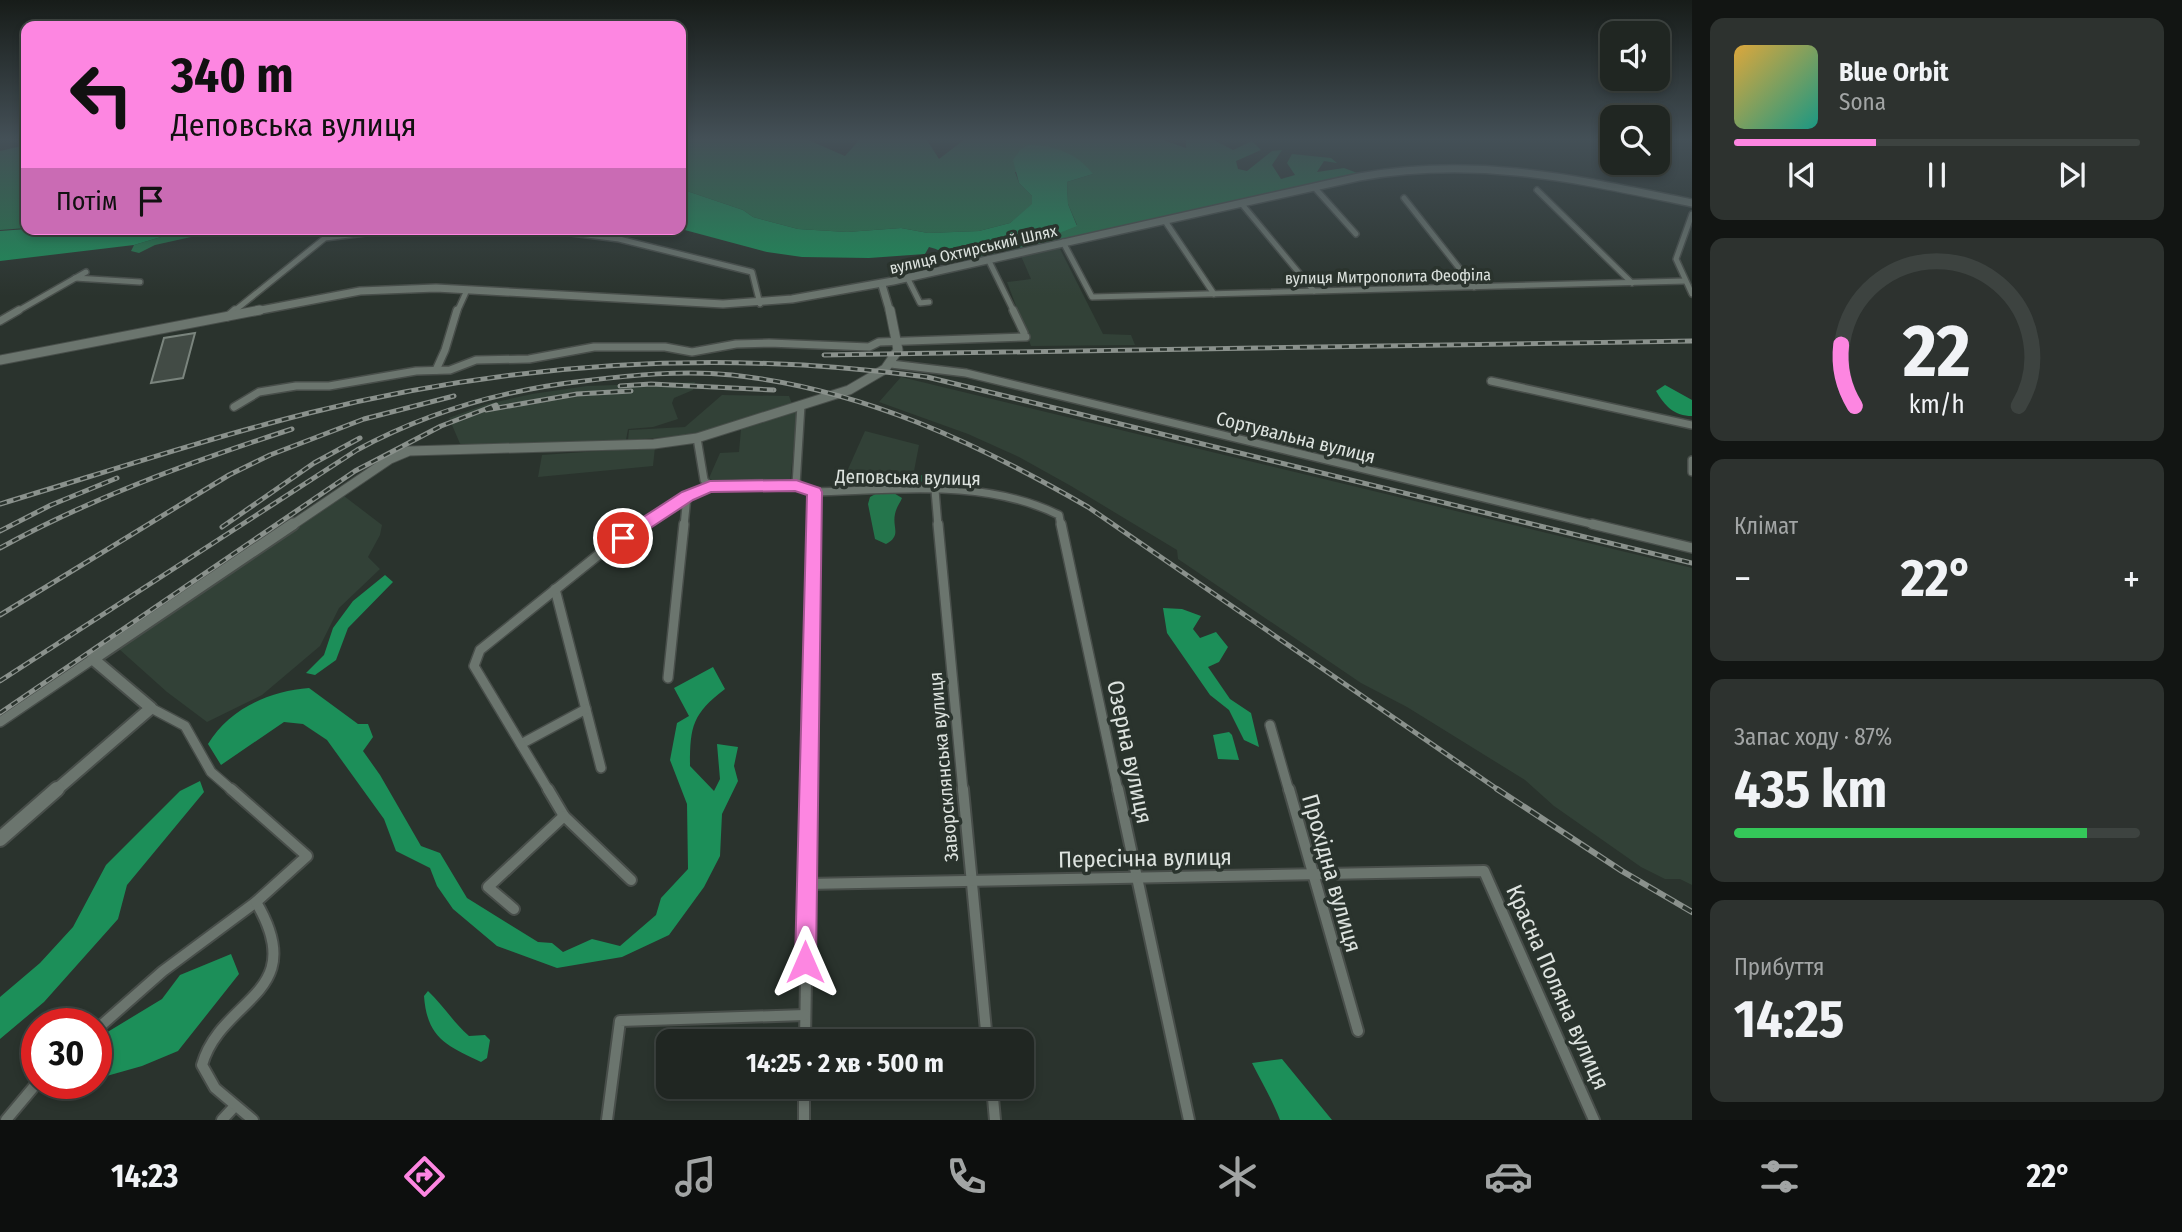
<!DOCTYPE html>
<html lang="uk">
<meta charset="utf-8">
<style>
body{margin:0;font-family:"Fira Sans Condensed",sans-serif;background:#2d322f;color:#f1f3f6;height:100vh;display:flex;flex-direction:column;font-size:26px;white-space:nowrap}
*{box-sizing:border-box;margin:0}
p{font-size:23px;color:#a2a5a5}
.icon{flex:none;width:38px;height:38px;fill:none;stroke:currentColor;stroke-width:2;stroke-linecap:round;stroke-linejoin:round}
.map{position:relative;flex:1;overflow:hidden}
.details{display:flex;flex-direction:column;gap:18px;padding:18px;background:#121513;width:490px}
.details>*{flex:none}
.top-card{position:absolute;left:21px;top:21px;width:665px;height:214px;border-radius:14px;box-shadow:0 4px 10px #0003,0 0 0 2px #3d4340;background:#fd86e1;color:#111;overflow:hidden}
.buttons{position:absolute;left:1600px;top:21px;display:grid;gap:14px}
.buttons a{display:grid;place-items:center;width:70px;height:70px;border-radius:14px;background:#202622;box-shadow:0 4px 10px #0003,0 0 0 2px #3d4340;font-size:35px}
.speed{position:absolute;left:21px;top:1008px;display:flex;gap:14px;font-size:35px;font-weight:700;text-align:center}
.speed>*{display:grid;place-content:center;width:91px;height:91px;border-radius:50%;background:#202622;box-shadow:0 4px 10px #0003,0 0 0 2px #3d4340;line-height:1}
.speed .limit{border:10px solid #d22;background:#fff;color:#111}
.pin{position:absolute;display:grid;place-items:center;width:60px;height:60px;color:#fff;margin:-30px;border:4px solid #fff;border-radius:50%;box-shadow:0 2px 7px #0007}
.me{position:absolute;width:77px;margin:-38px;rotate:0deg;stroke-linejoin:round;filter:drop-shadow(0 0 5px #0008)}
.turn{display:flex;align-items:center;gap:24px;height:147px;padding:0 35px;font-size:32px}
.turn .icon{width:91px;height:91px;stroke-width:2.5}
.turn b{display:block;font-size:49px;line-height:60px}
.then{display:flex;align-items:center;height:66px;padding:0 35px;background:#0003;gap:14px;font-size:26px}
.big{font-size:52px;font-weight:700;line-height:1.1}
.details .tile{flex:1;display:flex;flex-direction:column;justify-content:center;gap:10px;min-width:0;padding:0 24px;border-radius:14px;background:#2d322f}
.details .dial{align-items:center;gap:0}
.dial svg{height:182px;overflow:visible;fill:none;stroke:#3d4340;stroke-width:7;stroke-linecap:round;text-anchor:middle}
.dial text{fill:#f1f3f6;stroke:none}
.song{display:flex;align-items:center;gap:21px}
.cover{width:84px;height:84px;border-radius:10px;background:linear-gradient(135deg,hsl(40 70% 55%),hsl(170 70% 35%))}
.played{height:7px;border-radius:4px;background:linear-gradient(90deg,#fd86e1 35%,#3d4340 35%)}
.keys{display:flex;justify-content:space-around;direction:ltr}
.heat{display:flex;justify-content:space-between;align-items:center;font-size:38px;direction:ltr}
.charge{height:10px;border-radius:5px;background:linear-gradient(90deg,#34c759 87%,#3d4340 0)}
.trip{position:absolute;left:656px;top:1029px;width:378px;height:70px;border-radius:14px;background:#202622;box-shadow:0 4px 10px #0003,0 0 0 2px #3d4340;font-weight:700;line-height:70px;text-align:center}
.menu{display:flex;height:112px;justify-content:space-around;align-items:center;background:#0d0f0e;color:#a2a5a5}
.menu .icon{width:49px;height:49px}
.menu .current{color:#fd86e1}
.menu b{font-size:32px;color:#f1f3f6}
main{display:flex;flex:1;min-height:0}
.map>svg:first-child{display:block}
</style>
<main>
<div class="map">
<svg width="1692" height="1120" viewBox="0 0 1692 1120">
<rect width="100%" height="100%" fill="#2a332d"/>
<g fill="#324137">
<polygon points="1059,247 1103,334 1131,335 1135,345 1031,346 1007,282 1031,279 1021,256"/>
<polygon points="901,377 1692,568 1692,885 1680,879 1665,879 1641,867 1554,806 1525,780 1407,707 1361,683 1178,559 1177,550 1071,486 1019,457 968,434 879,402"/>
<polygon points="695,382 693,390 674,398 672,403 678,419 653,427 628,429 626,440 461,446 449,418 487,404 532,394 587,386"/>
<polygon points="722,395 789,396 792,404 694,435 628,440 629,430 685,427"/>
<polygon points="791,409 797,413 790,483 717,484 709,478 720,453 739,452 741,429"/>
<polygon points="865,431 919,445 911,487 841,485"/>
<polygon points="655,447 653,466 538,477 542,455"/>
<polygon points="344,496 382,525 380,535 368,557 380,569 339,608 320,646 262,695 207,722 167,692 119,649"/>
</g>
<g fill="#24764c">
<polygon points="681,139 806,139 845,156 859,140 927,140 939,159 965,139 1160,139 1186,148 1186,139 1212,139 1233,150 1252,141 1261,150 1236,161 1238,169 1247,171 1272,151 1282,150 1272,165 1281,179 1295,175 1287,163 1292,154 1331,158 1337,163 1324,161 1317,172 1344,168 1360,174 959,262 941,250 951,256 1077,225 1068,204 1067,182 1093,174 1015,172 1019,183 1032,196 1033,204 1010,223 979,231 928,233 901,228 847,232 798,229 753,217 743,210 681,189"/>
<polygon points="26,145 26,228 0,230 0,151"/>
<polygon points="188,229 227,229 155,245 139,253 131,251 134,245"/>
<polygon points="941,475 959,477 972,485 969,489 872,487 870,482 878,476"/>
<path d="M879 492H892L902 498C900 503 896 508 895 514 892 528 902 535 886 544L875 539 868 504 870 497Z"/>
</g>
<g fill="#1c8f59">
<path d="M1028 145C1054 145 1077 153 1093 174L1067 182 1068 204 1077 226C1047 238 998 255 966 258 952 259 942 250 929 247L925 254 869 258 802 257 767 252 681 229V189L743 210 753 217 798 229 847 232 901 228 928 233 979 231 1010 223 1032 204V196L1019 183 1013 160 1020 150Z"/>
<polygon points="27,229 188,229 134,245 0,261 0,231"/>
<path d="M1665 385 1692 400V416C1674 416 1665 406 1656 391Z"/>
<polygon points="385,575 393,582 348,628 336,660 315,675 306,673 324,655 333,628 353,601"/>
<polygon points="1163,608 1182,609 1201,616 1193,629 1200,638 1216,632 1228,647 1219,662 1208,667 1230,699 1251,713 1259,747 1244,740 1229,710 1210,695 1167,633"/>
<path d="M713 667 725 689C692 714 690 727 690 766L714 791 720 779 717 744 738 747 734 766 738 781 722 814 720 856 704 887 669 935 622 957 557 968 497 946 453 909 437 886 430 868 396 851 384 819 327 740 303 724 284 722 221 765 208 744C229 709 269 691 309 688L358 724H368L373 737 363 751 380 775 421 846 440 853 467 898 538 942 552 943 563 952 592 939 620 946 656 915 661 898 688 869 687 804 670 760 677 723 689 716 674 688Z"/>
<polygon points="1229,732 1232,735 1239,760 1218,759 1213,735"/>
<polygon points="200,781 204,792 127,885 118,919 44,1002 0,1039 0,997 40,963 73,927 106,865 180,791"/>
<polygon points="231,954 239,974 178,1051 142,1066 96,1079 96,1039 162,999 180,975"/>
<path d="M428 991C443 1005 453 1022 469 1036L485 1035 490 1040 487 1058 481 1062C447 1046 427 1038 424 996Z"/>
<path d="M1282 1059 1332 1120H1280C1272 1099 1262 1083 1252 1063Z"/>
</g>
<polygon fill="#424b45" stroke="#7a847d" stroke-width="2" points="195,333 183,378 151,383 164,338"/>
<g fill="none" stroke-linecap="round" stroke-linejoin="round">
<defs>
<g id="street-far3">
<polyline points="1314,187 1356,234"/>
<polyline points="1537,190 1632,283"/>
<polyline points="1404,198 1474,287"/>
<polyline points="1241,203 1314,291"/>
<polyline points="1692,214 1676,259 1692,294"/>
<polyline points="1165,221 1214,294"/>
<polyline points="540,229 619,239 752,272 760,304"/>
<polyline points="1063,242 1092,297 1685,281"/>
<polyline points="988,259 1014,312"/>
<polyline points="75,278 140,282"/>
<polyline points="908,279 920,303 929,302"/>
<polyline points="16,312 86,272"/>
<polyline points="233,312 325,238 397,229"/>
<polyline points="457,312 467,290"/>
</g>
<g id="street-far2">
<polyline points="1013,310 1024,333"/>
<polyline points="227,317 235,310"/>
<polyline points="0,321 19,310"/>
<polyline points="891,364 966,373 1600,526"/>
<polyline points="436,370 445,350 457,310"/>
<polyline points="1491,381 1692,425"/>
<polyline points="234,407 259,392 296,386 329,386 416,371 450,370 476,360 529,359 594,347 665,347 692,352 736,344 769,343 869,347 879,342 1026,337"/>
<polyline points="697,438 704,480 710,487"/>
<polyline points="1692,460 1692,472"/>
<polyline points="796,485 801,405"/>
<polyline points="935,490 938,526"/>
<path d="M641 526C656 516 671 504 687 496 716 481 784 480 814 492 895 490 984 478 1059 515L1061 526"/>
<polyline points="684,526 687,496"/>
<polyline points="813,526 814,492"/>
</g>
<g id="street-far1">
<polyline points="938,524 963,791"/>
<polyline points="1061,524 1118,791"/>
<polyline points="1592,524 1692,548"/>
<polyline points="555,589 601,768"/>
<polyline points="668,678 684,524"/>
<polyline points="151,708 185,726 211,772 233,791"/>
<polyline points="0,722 93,659"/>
<polyline points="1270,725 1289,791"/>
<polyline points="521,744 586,709"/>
<polyline points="549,791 474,666 480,650 607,548 644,524"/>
<polyline points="809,791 813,524"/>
</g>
<g id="street">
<polyline points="548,789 564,816 631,880"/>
<polyline points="963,789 987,1041"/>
<polyline points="1118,789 1189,1120"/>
<polyline points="1289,789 1358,1031"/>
<polyline points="806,884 1484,871 1594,1120"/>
<polyline points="514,909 488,887 564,816"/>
<polyline points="96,1030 163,971 256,902 307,856 231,789"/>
<polyline points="805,1041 809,789"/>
<polyline points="804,1087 804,1120"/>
<polyline points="992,1087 995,1120"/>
<polyline points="6,1120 37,1083"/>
<polyline points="222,1120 234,1107"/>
<path d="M253 1120 215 1088 202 1065C221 997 311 995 256 902"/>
<polyline points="607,1120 620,1021 805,1015"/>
</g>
<g id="secondary-far3">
<polyline points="882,285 890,312"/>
<path d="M251 312 360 291 436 288 723 304 792 299 893 281 1359 177C1479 156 1575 179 1692 203"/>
</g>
<g id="secondary-far2">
<polyline points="0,360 260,310"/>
<polyline points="291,526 390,459 409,451 654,444 697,438 849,390 885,369 898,350 890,310"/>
</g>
<polyline id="secondary-far1" points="55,791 151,708 93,659 293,524"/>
<polyline id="secondary" points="0,839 57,789"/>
</defs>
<use href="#street-far3" stroke="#484e4a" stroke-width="8"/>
<use href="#street-far2" stroke="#484e4a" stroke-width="10"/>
<use href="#street-far1" stroke="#484e4a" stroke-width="12"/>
<use href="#street" stroke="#484e4a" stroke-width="14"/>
<use href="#secondary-far3" stroke="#484e4a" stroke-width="10"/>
<use href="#secondary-far2" stroke="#484e4a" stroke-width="11"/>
<use href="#secondary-far1" stroke="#484e4a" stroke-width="15"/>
<use href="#secondary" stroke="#484e4a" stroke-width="18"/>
<use href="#street-far3" stroke="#6b756e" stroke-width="5"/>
<use href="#street-far2" stroke="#6b756e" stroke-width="7"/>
<use href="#street-far1" stroke="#6b756e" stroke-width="9"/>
<use href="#street" stroke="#6b756e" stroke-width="10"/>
<use href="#secondary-far3" stroke="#6b756e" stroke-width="7"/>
<use href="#secondary-far2" stroke="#6b756e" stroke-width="9"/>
<use href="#secondary-far1" stroke="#6b756e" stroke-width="11"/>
<use href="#secondary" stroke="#6b756e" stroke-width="14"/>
<defs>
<g id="rail-far1">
<polyline points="824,355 1692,341"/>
<polyline points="620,386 651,384 774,390"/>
<polyline points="486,410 577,394 631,391"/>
<path d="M0 504C103 473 205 439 309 413 513 362 719 349 927 377L1692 563"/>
<polyline points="222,527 314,463 360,438"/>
<polyline points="0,531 51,505 117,478"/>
<path d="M0 548C93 497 191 462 292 429"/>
<polyline points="0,615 229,475 270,455 364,419 454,396"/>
<path d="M0 681 357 450C429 411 503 390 584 381 633 375 683 370 732 375 862 389 977 443 1088 507L1500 791"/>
<polyline points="0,713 355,471 441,426 496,405"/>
</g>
<polyline id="rail" points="1497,789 1622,871 1692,912"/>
</defs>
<use href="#rail-far1" stroke="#8a918c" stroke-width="5"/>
<use href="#rail" stroke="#8a918c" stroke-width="6"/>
<use href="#rail-far1" stroke="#2a332d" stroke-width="2.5" stroke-dasharray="7" stroke-linecap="butt"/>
<use href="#rail" stroke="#2a332d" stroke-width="3.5" stroke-dasharray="10" stroke-linecap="butt"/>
</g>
<linearGradient id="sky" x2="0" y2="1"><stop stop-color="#171c19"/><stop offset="0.47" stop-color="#445057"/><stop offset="1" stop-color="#445057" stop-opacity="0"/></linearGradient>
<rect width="1692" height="296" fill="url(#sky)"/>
<polygon fill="#fd86e1" stroke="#a45792" stroke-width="2" points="796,480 820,488 822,492 816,962 813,970 805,973 798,970 795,962 807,495 795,491 711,492 693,500 629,542 617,542 615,538 617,534 682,492 710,481"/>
<g text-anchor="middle" stroke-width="7" stroke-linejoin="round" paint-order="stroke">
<g font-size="16" fill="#dde3df" stroke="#2a332d">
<text transform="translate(973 249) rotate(-13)" y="6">вулиця Охтирський Шлях</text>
<text transform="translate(1388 276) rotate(-1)" y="6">вулиця Митрополита Феофіла</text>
</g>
<g font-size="19" fill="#dde3df" stroke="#2a332d">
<text transform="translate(1296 437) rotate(14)" y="7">Сортувальна вулиця</text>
<text transform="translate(908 477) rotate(1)" y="7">Деповська вулиця</text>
<text transform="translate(943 767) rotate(-95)" y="7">Заворсклянська вулиця</text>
</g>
<g font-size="23" fill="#dde3df" stroke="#2a332d">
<text transform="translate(1130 752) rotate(78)" y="8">Озерна вулиця</text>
<text transform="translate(1145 858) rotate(-1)" y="8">Пересічна вулиця</text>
<text transform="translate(1332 873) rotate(74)" y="8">Прохідна вулиця</text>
<text transform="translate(1558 987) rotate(66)" y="8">Красна Поляна вулиця</text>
</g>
</g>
</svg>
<div class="buttons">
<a><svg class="icon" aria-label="sound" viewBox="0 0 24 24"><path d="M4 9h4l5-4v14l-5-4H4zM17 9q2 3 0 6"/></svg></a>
<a><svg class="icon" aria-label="search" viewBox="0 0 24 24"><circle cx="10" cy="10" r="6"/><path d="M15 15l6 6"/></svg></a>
</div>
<div class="speed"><div class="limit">30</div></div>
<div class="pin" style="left:623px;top:538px;background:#d93025"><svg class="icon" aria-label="arrive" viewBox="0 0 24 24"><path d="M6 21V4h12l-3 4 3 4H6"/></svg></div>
<svg class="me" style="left:805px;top:962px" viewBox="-20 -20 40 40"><path d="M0-17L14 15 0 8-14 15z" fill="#fd86e1" stroke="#fff" stroke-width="4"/></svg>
<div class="trip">14:25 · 2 хв · 500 m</div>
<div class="top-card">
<div class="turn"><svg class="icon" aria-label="left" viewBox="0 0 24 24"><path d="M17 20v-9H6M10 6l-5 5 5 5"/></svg><div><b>340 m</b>Деповська вулиця</div></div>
<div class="then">Потім<svg class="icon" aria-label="arrive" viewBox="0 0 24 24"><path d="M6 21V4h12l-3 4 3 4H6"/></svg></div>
</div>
</div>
<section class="details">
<div class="tile">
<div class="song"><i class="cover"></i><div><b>Blue Orbit</b><p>Sona</p></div></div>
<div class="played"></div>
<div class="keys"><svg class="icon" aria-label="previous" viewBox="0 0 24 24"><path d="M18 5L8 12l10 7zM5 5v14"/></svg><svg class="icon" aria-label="pause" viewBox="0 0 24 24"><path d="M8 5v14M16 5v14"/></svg><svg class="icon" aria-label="next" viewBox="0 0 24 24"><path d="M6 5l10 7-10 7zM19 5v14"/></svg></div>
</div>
<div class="tile dial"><svg viewBox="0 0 100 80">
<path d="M14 69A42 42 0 1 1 86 69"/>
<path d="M14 69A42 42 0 0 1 8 42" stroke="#fd86e1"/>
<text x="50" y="56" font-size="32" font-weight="700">22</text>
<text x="50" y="72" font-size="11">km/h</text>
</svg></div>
<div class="tile"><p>Клімат</p>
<div class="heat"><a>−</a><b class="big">22°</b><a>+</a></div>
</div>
<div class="tile"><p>Запас ходу · 87%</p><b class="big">435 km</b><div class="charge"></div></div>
<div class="tile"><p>Прибуття</p><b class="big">14:25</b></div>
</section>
</main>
<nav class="menu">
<b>14:23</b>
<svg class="icon current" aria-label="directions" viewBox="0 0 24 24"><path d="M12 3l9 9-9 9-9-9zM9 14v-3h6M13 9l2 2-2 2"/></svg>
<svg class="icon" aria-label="music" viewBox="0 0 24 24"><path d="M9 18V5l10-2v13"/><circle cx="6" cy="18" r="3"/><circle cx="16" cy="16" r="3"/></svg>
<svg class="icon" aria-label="phone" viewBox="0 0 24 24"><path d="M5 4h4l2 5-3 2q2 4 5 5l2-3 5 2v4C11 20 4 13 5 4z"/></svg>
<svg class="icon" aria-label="climate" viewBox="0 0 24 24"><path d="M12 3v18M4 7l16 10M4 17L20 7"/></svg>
<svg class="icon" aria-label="car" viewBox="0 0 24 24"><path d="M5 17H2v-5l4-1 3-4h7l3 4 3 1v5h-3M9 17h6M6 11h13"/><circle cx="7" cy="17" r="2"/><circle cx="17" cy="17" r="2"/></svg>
<svg class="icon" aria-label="filters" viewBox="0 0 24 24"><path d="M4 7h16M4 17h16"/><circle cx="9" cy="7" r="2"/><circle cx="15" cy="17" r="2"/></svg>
<b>22°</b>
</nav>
